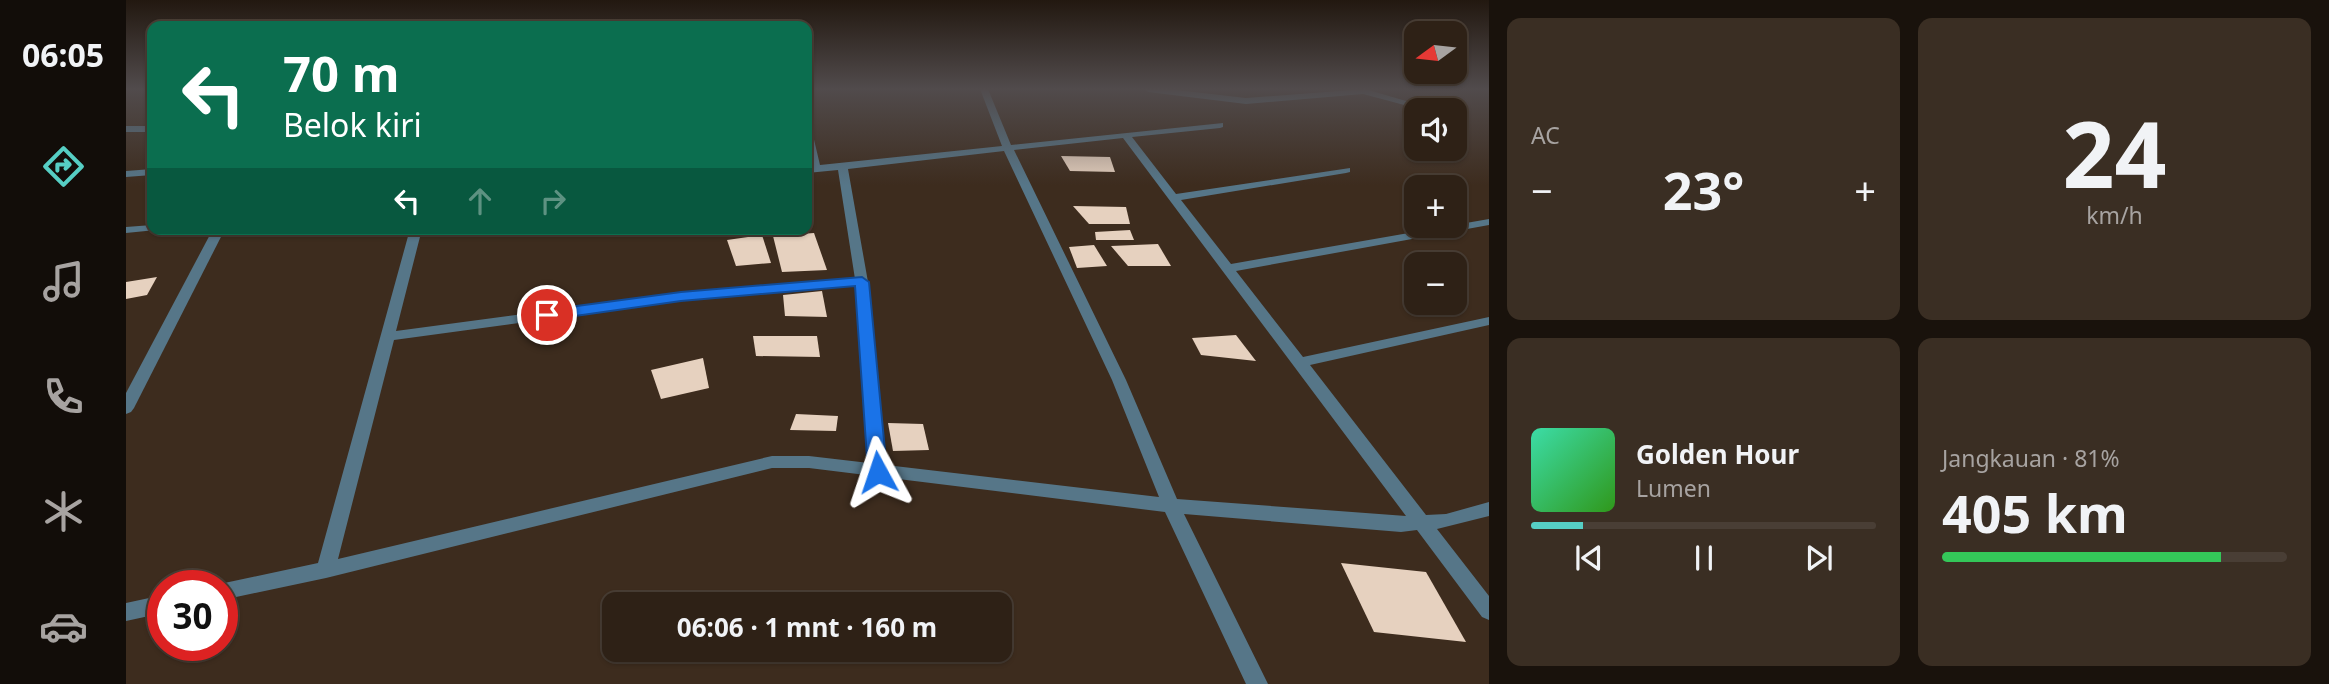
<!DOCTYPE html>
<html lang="id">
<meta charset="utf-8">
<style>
body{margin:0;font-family:"Noto Sans",sans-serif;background:#3a2e23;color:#f1f3f6;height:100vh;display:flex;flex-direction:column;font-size:26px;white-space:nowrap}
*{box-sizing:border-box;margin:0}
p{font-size:23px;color:#a7a3a1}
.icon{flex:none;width:38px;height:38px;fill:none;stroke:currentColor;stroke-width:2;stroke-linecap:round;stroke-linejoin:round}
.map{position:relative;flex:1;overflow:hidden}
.sheet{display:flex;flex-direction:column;gap:18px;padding:18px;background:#19120c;width:840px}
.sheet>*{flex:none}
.banner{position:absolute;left:21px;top:21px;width:665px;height:214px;border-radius:14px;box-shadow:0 2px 5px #0004,0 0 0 2px #493e35;background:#0b6e4f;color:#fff;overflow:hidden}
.needle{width:46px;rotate:255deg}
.tools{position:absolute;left:1278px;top:21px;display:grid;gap:14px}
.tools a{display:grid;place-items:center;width:63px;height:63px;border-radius:14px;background:#2e2116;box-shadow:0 2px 5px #0004,0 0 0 2px #493e35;font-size:35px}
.speed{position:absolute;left:21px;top:570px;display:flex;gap:14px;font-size:35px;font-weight:700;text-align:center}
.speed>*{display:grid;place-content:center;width:91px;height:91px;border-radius:50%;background:#2e2116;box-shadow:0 2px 5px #0004,0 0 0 2px #493e35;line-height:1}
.speed .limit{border:10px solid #d22;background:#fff;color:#111}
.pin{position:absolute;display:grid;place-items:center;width:60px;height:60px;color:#fff;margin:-30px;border:4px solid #fff;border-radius:50%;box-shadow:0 2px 7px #0007}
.me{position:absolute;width:77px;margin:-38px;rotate:355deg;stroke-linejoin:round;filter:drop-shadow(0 0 5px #0008)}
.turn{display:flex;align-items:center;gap:24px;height:147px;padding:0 21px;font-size:32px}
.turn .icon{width:91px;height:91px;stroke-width:2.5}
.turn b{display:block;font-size:49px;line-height:60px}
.lanes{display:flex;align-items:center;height:66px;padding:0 21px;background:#0003;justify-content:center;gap:35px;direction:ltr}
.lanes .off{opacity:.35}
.big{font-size:52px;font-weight:700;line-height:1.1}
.sheet .widget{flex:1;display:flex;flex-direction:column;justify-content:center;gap:10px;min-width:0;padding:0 24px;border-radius:14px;background:#3a2e23}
.sheet .dial{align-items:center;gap:0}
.dial b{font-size:91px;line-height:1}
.song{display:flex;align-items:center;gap:21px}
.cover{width:84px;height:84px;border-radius:10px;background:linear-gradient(135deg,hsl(160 70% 55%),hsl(110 70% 35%))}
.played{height:7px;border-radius:4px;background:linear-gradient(90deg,#56cec4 15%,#493e35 15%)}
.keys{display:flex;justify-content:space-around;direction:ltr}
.heat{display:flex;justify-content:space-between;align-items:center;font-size:38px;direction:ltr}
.charge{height:10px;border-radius:5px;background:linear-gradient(90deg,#34c759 81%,#493e35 0)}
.sheet .tiles{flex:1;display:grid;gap:18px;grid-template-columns:repeat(2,1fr)}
.trip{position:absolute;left:476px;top:592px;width:410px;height:70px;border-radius:14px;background:#2e2116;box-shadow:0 2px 5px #0004,0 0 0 2px #493e35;font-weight:700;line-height:70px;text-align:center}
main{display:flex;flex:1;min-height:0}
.dock{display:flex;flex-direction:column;width:126px;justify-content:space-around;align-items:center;background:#120d09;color:#a7a3a1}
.dock .icon{width:49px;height:49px}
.dock .on{color:#56cec4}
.dock b{font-size:32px;color:#f1f3f6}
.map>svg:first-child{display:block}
</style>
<main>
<nav class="dock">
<b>06:05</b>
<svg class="icon on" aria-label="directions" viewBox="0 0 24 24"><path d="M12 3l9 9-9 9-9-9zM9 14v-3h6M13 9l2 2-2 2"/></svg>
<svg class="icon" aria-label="music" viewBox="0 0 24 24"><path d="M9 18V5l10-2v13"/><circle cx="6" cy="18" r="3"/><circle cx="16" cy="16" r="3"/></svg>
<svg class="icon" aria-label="phone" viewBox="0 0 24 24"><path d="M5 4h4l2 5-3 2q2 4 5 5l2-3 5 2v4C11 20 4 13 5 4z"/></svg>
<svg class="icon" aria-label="climate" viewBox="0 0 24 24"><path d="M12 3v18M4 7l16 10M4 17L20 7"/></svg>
<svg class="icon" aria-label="car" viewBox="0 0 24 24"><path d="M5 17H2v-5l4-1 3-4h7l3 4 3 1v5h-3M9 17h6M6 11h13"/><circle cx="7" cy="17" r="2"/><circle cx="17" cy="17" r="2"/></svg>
</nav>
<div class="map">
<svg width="1363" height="684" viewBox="0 0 1363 684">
<rect width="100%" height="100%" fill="#3d2c1e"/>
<g fill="#e6d1bf">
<polygon points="935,156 984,157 989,172 944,171"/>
<polygon points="947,206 1000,207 1004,224 963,224"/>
<polygon points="1004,230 1008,240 970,240 969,232"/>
<polygon points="688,233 701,270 656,272 647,236"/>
<polygon points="636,235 645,263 610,266 601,240"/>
<polygon points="1032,244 1045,266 1002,266 985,246"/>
<polygon points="968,245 981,266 951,268 943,247"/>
<polygon points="31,277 21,295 0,299 0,282"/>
<polygon points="696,291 701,317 659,316 657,295"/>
<polygon points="1110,335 1130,361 1075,355 1066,338"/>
<polygon points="627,336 691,336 694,357 630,356"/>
<polygon points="577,358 583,388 535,399 525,370"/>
<polygon points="670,414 712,416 710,431 664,430"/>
<polygon points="762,423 797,424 803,450 767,451"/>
<polygon points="1215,563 1300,572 1340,642 1248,632"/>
<polygon points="873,604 885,604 886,650 873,650"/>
<polygon points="740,649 842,649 843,651 740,655"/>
</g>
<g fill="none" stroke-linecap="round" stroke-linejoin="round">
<g fill="#567688" fill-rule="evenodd">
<path d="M854 89H862L885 145 1097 123V127L1094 128 1006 137 1050 194 1224 168V172L1220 173 1055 200 1105 264 1363 219V225L1110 271 1177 357 1363 317V325L1184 365 1300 515 1320 514 1363 502V516L1311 529 1363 596V620L1356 617 1291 530 1275 532 1058 514 1142 684H1120L1039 512 683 468H646L200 578 96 600V586L89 585 192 563 284 229H296L270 331 555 293 729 279 712 170 681 173V167H684L681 151V128L686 131 694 165 876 146ZM997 138 1280 516 1051 499 1000 380 888 150ZM878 151 986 380 1033 497 760 465 742 282 722 169ZM730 286 743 463 683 456H646L212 559 268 340 555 301Z"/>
<polygon points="1018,89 1042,89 1120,98 1239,89 1311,110 1297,110 1237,94 1120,104 1022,92"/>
<rect x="0" y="126" width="26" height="6"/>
<polygon points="26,169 26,175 0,177 0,171"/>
<polygon points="26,225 26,229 30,230 0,233 0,227"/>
<polygon points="87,229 99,229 8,408 5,412 0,414 0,393"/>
<polygon points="37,595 37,613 0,621 0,603"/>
</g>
</g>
<linearGradient id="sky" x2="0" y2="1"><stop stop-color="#221810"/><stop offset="0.48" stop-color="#514b4c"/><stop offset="1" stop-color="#514b4c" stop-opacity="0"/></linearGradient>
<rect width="1363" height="185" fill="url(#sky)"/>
<polygon fill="#1a73e8" stroke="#114b97" stroke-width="2" points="736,277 743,282 761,472 752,480 742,472 729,286 555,301 421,320 414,315 421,310 555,292"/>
</svg>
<div class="tools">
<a><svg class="needle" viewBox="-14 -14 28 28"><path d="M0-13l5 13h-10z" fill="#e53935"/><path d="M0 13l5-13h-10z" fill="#a7a3a1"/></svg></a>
<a><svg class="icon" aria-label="sound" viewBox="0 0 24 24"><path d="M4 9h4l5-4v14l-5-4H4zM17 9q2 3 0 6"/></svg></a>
<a>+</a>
<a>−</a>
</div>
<div class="speed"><div class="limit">30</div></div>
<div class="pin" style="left:421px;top:315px;background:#d93025"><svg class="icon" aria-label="arrive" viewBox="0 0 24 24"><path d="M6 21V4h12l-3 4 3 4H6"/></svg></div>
<svg class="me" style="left:752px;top:472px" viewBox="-20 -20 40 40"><path d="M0-17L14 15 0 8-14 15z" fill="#1a73e8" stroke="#fff" stroke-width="4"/></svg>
<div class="trip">06:06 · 1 mnt · 160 m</div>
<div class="banner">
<div class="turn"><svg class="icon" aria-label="left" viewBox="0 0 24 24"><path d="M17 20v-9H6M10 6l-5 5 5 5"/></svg><div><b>70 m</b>Belok kiri</div></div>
<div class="lanes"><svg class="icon" aria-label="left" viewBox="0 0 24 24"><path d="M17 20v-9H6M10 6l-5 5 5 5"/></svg><svg class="icon off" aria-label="ahead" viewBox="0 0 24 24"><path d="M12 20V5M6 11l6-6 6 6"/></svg><svg class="icon off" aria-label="right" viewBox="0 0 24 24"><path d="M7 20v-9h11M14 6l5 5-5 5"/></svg></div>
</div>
</div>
<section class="sheet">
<div class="tiles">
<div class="widget"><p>AC</p>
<div class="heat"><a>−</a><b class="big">23°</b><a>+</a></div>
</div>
<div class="widget dial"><b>24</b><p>km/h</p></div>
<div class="widget">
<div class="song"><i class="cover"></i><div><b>Golden Hour</b><p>Lumen</p></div></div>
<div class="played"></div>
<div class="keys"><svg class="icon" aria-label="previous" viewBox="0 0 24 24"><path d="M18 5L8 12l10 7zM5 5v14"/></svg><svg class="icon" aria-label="pause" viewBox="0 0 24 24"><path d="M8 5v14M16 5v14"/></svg><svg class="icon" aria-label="next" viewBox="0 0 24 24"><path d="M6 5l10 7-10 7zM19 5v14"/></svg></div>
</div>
<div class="widget"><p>Jangkauan · 81%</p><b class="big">405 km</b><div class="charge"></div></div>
</div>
</section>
</main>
